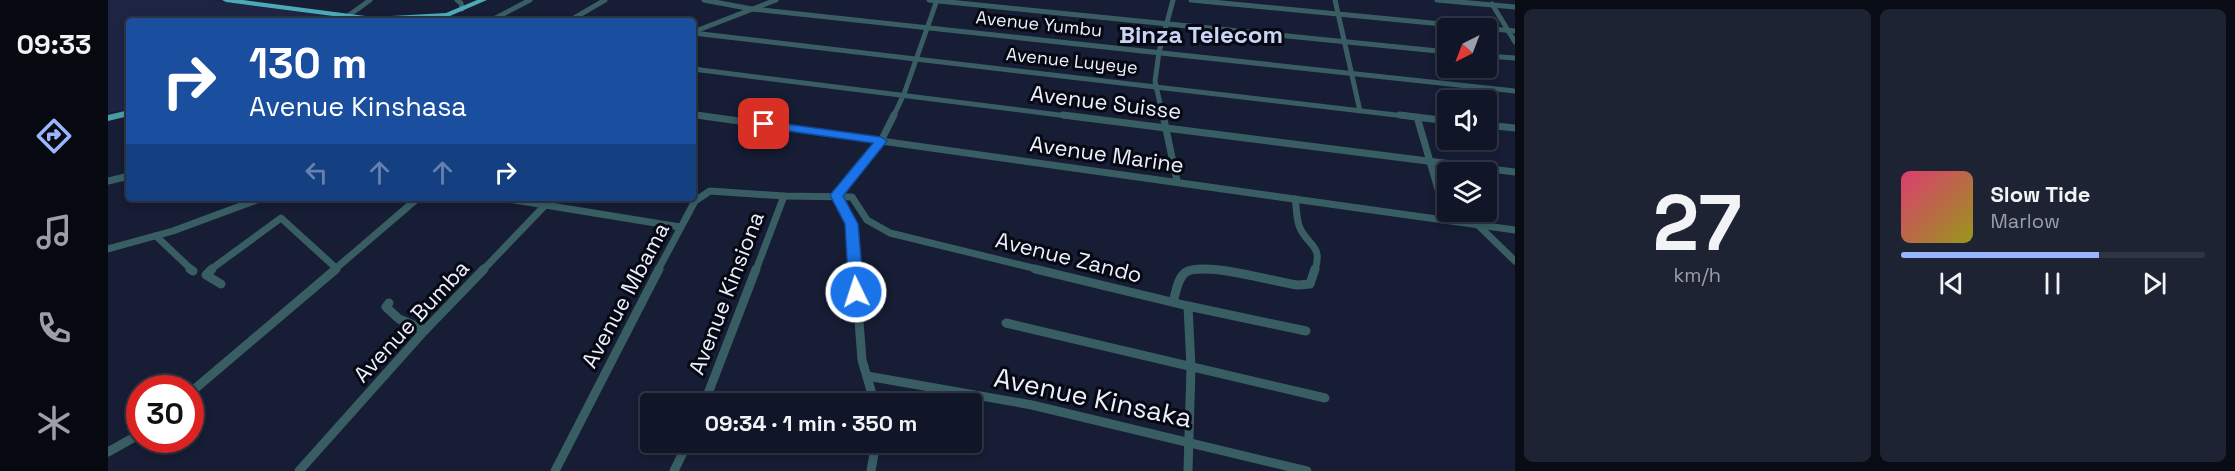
<!DOCTYPE html>
<meta charset="utf-8">
<style>
body{margin:0;font-family:"Space Grotesk",sans-serif;background:#1e2333;color:#f1f3f6;height:100vh;display:flex;flex-direction:column;font-size:22px;white-space:nowrap}
*{box-sizing:border-box;margin:0}
p{font-size:20px;color:#9c9fa7}
.icon{flex:none;width:33px;height:33px;fill:none;stroke:currentColor;stroke-width:2;stroke-linecap:round;stroke-linejoin:round}
.map{position:relative;flex:1;overflow:hidden}
.side{display:flex;flex-direction:column;gap:9px;padding:9px;background:#090c15;width:720px}
.side>*{flex:none}
.top-card{position:absolute;left:18px;top:18px;width:570px;height:183px;border-radius:6px;box-shadow:0 3px 9px #0003,0 0 0 2px #303544;background:#1a4fa0;color:#fff;overflow:hidden}
.needle{width:39px;rotate:222deg}
.controls{position:absolute;left:1329px;top:18px;display:grid;gap:12px}
.controls a{display:grid;place-items:center;width:60px;height:60px;border-radius:6px;background:#101627;box-shadow:0 3px 9px #0003,0 0 0 2px #303544;font-size:30px}
.speed{position:absolute;left:18px;top:375px;display:flex;gap:12px;font-size:30px;font-weight:700;text-align:center}
.speed>*{display:grid;place-content:center;width:78px;height:78px;border-radius:50%;background:#101627;box-shadow:0 3px 9px #0003,0 0 0 2px #303544;line-height:1}
.speed .limit{border:9px solid #d22;background:#fff;color:#111}
.pin{position:absolute;display:grid;place-items:center;width:51px;height:51px;color:#fff;margin:-26px;border-radius:12px;box-shadow:0 3px 9px #0006}
.me{position:absolute;width:66px;margin:-33px;rotate:356deg;stroke-linejoin:round;filter:drop-shadow(0 0 4px #0008)}
.turn{display:flex;align-items:center;gap:21px;height:126px;padding:0 24px;font-size:27px}
.turn .icon{width:78px;height:78px;stroke-width:2.5}
.turn b{display:block;font-size:42px;line-height:51px}
.lanes{display:flex;align-items:center;height:57px;padding:0 24px;background:#0003;justify-content:center;gap:30px;direction:ltr}
.lanes .off{opacity:.35}
.side .tile{flex:1;display:flex;flex-direction:column;justify-content:center;gap:9px;min-width:0;padding:0 21px;border-radius:9px;background:#1e2333}
.side .dial{align-items:center;gap:0}
.dial b{font-size:78px;line-height:1}
.song{display:flex;align-items:center;gap:18px}
.cover{width:72px;height:72px;border-radius:9px;background:linear-gradient(135deg,hsl(340 70% 55%),hsl(60 70% 35%))}
.played{height:6px;border-radius:3px;background:linear-gradient(90deg,#99b5fd 65%,#303544 65%)}
.keys{display:flex;justify-content:space-around;direction:ltr}
.side .tiles{flex:1;display:grid;gap:9px;grid-template-columns:repeat(2,1fr)}
.trip{position:absolute;left:532px;top:393px;width:342px;height:60px;border-radius:6px;background:#101627;box-shadow:0 3px 9px #0003,0 0 0 2px #303544;font-weight:600;line-height:60px;text-align:center}
main{display:flex;flex:1;min-height:0}
.dock{display:flex;flex-direction:column;width:108px;justify-content:space-around;align-items:center;background:#060910;color:#9c9fa7}
.dock .icon{width:42px;height:42px}
.dock .selected{color:#99b5fd}
.dock b{font-size:27px;color:#f1f3f6}
.map>svg:first-child{display:block}
</style>
<main>
<nav class="dock">
<b>09:33</b>
<svg class="icon selected" aria-label="directions" viewBox="0 0 24 24"><path d="M12 3l9 9-9 9-9-9zM9 14v-3h6M13 9l2 2-2 2"/></svg>
<svg class="icon" aria-label="music" viewBox="0 0 24 24"><path d="M9 18V5l10-2v13"/><circle cx="6" cy="18" r="3"/><circle cx="16" cy="16" r="3"/></svg>
<svg class="icon" aria-label="phone" viewBox="0 0 24 24"><path d="M5 4h4l2 5-3 2q2 4 5 5l2-3 5 2v4C11 20 4 13 5 4z"/></svg>
<svg class="icon" aria-label="climate" viewBox="0 0 24 24"><path d="M12 3v18M4 7l16 10M4 17L20 7"/></svg>
</nav>
<div class="map">
<svg width="1407" height="471" viewBox="0 0 1407 471">
<rect width="100%" height="100%" fill="#161d34"/>
<polygon fill="#1e2543" points="0,0 103,0 259,21 21,21 21,109 0,113"/>
<polygon fill="#604039" stroke="#432d28" stroke-width="1.5" points="21,151 21,161 19,161 19,152"/>
<g fill="none" stroke-linecap="round" stroke-linejoin="round">
<g stroke="#385e64" stroke-width="5">
<polyline points="349,0 353,3 354,9"/>
<polyline points="596,0 644,9 1407,91"/>
<polyline points="821,0 1340,52"/>
<polyline points="1083,0 1407,31"/>
<polyline points="1227,0 1252,111"/>
<polyline points="1329,0 1407,7"/>
<polyline points="1384,4 1407,42"/>
<polyline points="240,16 262,0"/>
<polyline points="382,21 422,0"/>
<polyline points="461,21 497,0"/>
<polyline points="585,32 668,0"/>
<polyline points="585,33 1305,117"/>
<polyline points="1378,56 1407,58"/>
<polyline points="585,69 967,117"/>
<polyline points="585,115 599,117"/>
<polyline points="785,117 796,94 829,0"/>
<polyline points="1055,117 1047,81 1051,52 1065,0"/>
</g>
<g stroke="#385e64" stroke-width="7">
<polyline points="588,115 1407,230"/>
<polyline points="955,115 1407,172"/>
<polyline points="1055,115 1069,181"/>
<polyline points="1292,115 1340,121"/>
<polyline points="1309,117 1330,189 1340,205"/>
<polyline points="1378,125 1407,128"/>
<polyline points="0,181 21,176"/>
<polyline points="394,198 572,227"/>
<path d="M1187 199C1189 208 1188 220 1192 228 1200 246 1215 245 1207 270"/>
<polyline points="1370,225 1407,261"/>
<polyline points="48,236 84,270"/>
<polyline points="0,249 65,231 154,198"/>
<polyline points="102,270 173,218 228,268"/>
<polyline points="226,270 310,198"/>
<polyline points="375,270 444,198"/>
<polyline points="550,270 587,201 602,191 676,196 744,197 759,220 782,233 933,270"/>
<polyline points="648,270 676,196"/>
<polyline points="747,270 743,224 729,196 773,141 786,115"/>
<polyline points="1084,270 1110,270"/>
</g>
<g stroke="#385e64" stroke-width="9">
<polyline points="82,269 85,271"/>
<polyline points="104,269 98,275 113,284"/>
<polyline points="747,269 754,360 767,404"/>
<polyline points="927,269 1080,306 1198,331"/>
<path d="M1065 302C1068 293 1069 278 1078 272 1096 261 1166 282 1190 285L1202 284 1207 269"/>
<polyline points="281,303 278,307 291,319 317,330"/>
<polyline points="1080,306 1083,367 1080,471"/>
<polyline points="898,323 1217,398"/>
<polyline points="759,376 924,405 1199,471"/>
<polyline points="82,393 228,269"/>
<polyline points="596,404 648,269"/>
<polyline points="0,452 32,434"/>
<polyline points="191,471 317,330 376,269"/>
<polyline points="447,471 551,269"/>
<polyline points="566,471 580,442"/>
<polyline points="763,471 768,442"/>
</g>
<polygon fill="#499daa" fill-rule="evenodd" points="21,110 21,116 0,121 0,115"/>
<polygon fill="#4caab8" fill-rule="evenodd" points="114,0 135,0 265,17 338,13 369,0 379,0 335,19 332,18 263,21 118,2"/>
</g>
<polygon fill="#1a73e8" stroke="#114b97" stroke-width="1.5" points="656,121 773,137 779,141 735,196 750,224 756,292 754,296 743,296 741,292 737,224 722,195 765,143 652,127 650,124"/>
<g text-anchor="middle" stroke-width="6" stroke-linejoin="round" paint-order="stroke">
<g font-size="18" fill="#ecf0fe" stroke="#060812">
<text transform="translate(931 24) rotate(6)" y="6">Avenue Yumbu</text>
<text transform="translate(964 61) rotate(6)" y="6">Avenue Luyeye</text>
</g>
<g font-size="22" fill="#ecf0fe" stroke="#060812">
<text transform="translate(998 102) rotate(7)" y="8">Avenue Suisse</text>
<text transform="translate(999 154) rotate(8)" y="8">Avenue Marine</text>
<text transform="translate(961 257) rotate(14)" y="8">Avenue Zando</text>
<text transform="translate(618 293) rotate(-69)" y="8">Avenue Kinsiona</text>
<text transform="translate(517 295) rotate(-62)" y="8">Avenue Mbama</text>
<text transform="translate(303 321) rotate(-47)" y="8">Avenue Bumba</text>
</g>
<g font-size="24" font-weight="bold" fill="#cad5f6" stroke="#060812">
<text x="1093" y="43">Binza Telecom</text>
</g>
<g font-size="27" fill="#ecf0fe" stroke="#060812">
<text transform="translate(985 398) rotate(12)" y="9">Avenue Kinsaka</text>
</g>
</g>
</svg>
<div class="controls">
<a><svg class="needle" viewBox="-14 -14 28 28"><path d="M0-13l5 13h-10z" fill="#e53935"/><path d="M0 13l5-13h-10z" fill="#9c9fa7"/></svg></a>
<a><svg class="icon" aria-label="sound" viewBox="0 0 24 24"><path d="M4 9h4l5-4v14l-5-4H4zM17 9q2 3 0 6"/></svg></a>
<a><svg class="icon" aria-label="layers" viewBox="0 0 24 24"><path d="M12 4l9 5-9 5-9-5zM3 14l9 5 9-5"/></svg></a>
</div>
<div class="speed"><div class="limit">30</div></div>
<div class="pin" style="left:656px;top:124px;background:#d93025"><svg class="icon" aria-label="arrive" viewBox="0 0 24 24"><path d="M6 21V4h12l-3 4 3 4H6"/></svg></div>
<svg class="me" style="left:748px;top:292px" viewBox="-20 -20 40 40"><circle r="17" fill="#1a73e8" stroke="#fff" stroke-width="3"/><path d="M0-11L8 9 0 5-8 9z" fill="#fff"/></svg>
<div class="trip">09:34 · 1 min · 350 m</div>
<div class="top-card">
<div class="turn"><svg class="icon" aria-label="right" viewBox="0 0 24 24"><path d="M7 20v-9h11M14 6l5 5-5 5"/></svg><div><b>130 m</b>Avenue Kinshasa</div></div>
<div class="lanes"><svg class="icon off" aria-label="left" viewBox="0 0 24 24"><path d="M17 20v-9H6M10 6l-5 5 5 5"/></svg><svg class="icon off" aria-label="ahead" viewBox="0 0 24 24"><path d="M12 20V5M6 11l6-6 6 6"/></svg><svg class="icon off" aria-label="ahead" viewBox="0 0 24 24"><path d="M12 20V5M6 11l6-6 6 6"/></svg><svg class="icon" aria-label="right" viewBox="0 0 24 24"><path d="M7 20v-9h11M14 6l5 5-5 5"/></svg></div>
</div>
</div>
<section class="side">
<div class="tiles">
<div class="tile dial"><b>27</b><p>km/h</p></div>
<div class="tile">
<div class="song"><i class="cover"></i><div><b>Slow Tide</b><p>Marlow</p></div></div>
<div class="played"></div>
<div class="keys"><svg class="icon" aria-label="previous" viewBox="0 0 24 24"><path d="M18 5L8 12l10 7zM5 5v14"/></svg><svg class="icon" aria-label="pause" viewBox="0 0 24 24"><path d="M8 5v14M16 5v14"/></svg><svg class="icon" aria-label="next" viewBox="0 0 24 24"><path d="M6 5l10 7-10 7zM19 5v14"/></svg></div>
</div>
</div>
</section>
</main>
